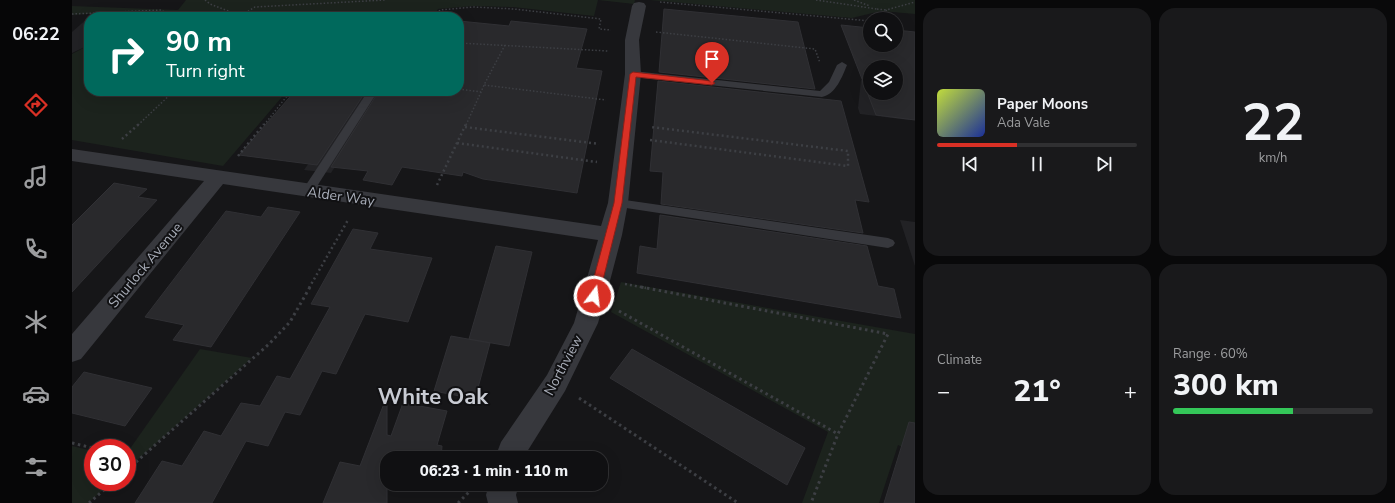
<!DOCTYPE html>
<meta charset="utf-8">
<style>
body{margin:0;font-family:"Nunito Sans",sans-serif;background:#19191b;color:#f1f3f6;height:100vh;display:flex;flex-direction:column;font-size:15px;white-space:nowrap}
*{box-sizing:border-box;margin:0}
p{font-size:13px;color:#9c9d9f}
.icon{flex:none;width:22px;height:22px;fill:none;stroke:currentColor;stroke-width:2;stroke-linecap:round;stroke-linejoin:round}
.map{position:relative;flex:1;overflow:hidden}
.panel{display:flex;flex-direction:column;gap:8px;padding:8px;background:#09090a;width:480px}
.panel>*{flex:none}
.banner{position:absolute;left:12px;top:12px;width:380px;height:84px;border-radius:16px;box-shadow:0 4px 16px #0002,0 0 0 1px #303032;background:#00695c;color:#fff;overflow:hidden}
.tools{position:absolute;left:791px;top:12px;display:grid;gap:8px}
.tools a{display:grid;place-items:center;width:40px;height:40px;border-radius:50%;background:#101012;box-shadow:0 4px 16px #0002,0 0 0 1px #303032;font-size:20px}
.speed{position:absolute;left:12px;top:439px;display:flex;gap:8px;font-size:20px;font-weight:700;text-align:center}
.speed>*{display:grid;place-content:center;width:52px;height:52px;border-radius:50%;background:#101012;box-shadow:0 4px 16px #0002,0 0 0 1px #303032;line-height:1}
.speed .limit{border:6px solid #d22;background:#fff;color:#111}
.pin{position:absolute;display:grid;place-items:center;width:34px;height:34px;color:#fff;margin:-41px -17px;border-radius:50% 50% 50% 0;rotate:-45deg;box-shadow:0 0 4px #0007}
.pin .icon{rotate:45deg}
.me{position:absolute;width:44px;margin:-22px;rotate:15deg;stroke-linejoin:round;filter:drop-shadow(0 0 3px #0008)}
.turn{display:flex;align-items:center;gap:14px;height:84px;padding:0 16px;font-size:18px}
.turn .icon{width:52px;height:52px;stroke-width:2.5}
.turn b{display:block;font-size:28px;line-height:34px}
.big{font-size:30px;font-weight:800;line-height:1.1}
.panel .widget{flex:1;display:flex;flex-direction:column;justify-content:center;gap:6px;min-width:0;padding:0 14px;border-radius:16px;background:#19191b}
.panel .dial{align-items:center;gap:0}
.dial b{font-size:52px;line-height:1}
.song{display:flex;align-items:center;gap:12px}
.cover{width:48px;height:48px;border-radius:6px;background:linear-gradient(135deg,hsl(70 70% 55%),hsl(230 70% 35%))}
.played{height:4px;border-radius:2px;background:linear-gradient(90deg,#d93025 40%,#303032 40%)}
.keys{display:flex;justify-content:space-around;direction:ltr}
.heat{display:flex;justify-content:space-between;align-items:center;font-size:22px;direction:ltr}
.charge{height:6px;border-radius:3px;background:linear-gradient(90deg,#34c759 60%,#303032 0)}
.panel .tiles{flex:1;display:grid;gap:8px;grid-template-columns:repeat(2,1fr)}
.trip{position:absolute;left:308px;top:451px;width:228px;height:40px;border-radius:16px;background:#101012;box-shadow:0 4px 16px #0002,0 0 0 1px #303032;font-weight:800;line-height:40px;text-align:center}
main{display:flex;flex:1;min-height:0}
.menu{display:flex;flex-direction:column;width:72px;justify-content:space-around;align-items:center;background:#060607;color:#9c9d9f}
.menu .icon{width:28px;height:28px}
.menu .on{color:#d93025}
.menu b{font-size:18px;color:#f1f3f6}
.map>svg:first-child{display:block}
</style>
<main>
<nav class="menu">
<b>06:22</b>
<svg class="icon on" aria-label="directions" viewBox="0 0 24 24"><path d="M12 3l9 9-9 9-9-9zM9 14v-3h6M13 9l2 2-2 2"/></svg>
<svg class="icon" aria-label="music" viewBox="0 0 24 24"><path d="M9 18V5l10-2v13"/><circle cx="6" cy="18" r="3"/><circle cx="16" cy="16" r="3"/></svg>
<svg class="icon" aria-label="phone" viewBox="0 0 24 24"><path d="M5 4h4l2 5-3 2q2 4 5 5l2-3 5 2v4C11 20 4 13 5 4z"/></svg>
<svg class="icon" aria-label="climate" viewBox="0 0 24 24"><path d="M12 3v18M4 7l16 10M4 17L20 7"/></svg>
<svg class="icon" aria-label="car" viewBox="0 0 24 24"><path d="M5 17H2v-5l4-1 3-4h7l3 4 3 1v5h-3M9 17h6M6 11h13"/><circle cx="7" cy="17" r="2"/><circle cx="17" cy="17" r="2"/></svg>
<svg class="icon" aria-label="filters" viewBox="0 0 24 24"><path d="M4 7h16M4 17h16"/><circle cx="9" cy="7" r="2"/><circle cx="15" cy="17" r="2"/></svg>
</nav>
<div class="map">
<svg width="843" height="503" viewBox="0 0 843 503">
<rect width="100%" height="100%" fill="#161618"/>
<g fill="#222225">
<polygon points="67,11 79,15 74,17 17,17 21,14"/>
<polygon points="17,17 17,45 0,53 0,32"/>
<polygon points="789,80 798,81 798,93 824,93 837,120 788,114 786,108"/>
<polygon points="287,91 311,91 259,173 232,170"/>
<polygon points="828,220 843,222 843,266"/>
</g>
<g fill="#1c231d">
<polygon points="114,0 563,0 562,4 526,0 522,16 441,7 401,6 366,9 361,17 75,17 79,15 67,11 0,15 0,6 106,10"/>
<polygon points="578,0 843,0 843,14 809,11 780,18"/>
<polygon points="17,45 17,91 215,91 151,166 0,140 0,54"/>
<polygon points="549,282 843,334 843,453 826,445 807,503 730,503 756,432 539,312"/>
<polygon points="128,349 180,358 55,469 55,453"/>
<polygon points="0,446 21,451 21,482 40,482 16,503 0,503"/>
</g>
<g fill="#29292c" stroke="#303034" fill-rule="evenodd">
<polygon points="592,9 726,22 743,89 587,72"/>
<polygon points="387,21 437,26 439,21 515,29 504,68 530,71 505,193 411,179 391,172 390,176 330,167 320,185 291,180 296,171 259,167 307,91 387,91"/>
<path d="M769 25 798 28V45H824V30L843 32V120L804 115ZM798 67H824V93H798Z"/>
<polygon points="586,81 769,101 797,202 783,200 791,233 589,204 591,172 578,171"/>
<polygon points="223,91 294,91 245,165 167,155"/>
<polygon points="42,183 75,189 66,197 85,200 0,292 0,225"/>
<polygon points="196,207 228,212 139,347 101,340 112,325 73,317 154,211 189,217"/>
<polygon points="588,215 795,246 806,286 822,289 829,318 565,273 568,246 585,249"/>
<polygon points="281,229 306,233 298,249 360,258 336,322 293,314 264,374 250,371 228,415 213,412 196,446 174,441 140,503 63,503 90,461 110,466 132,431 149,436 169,403 188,406 205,376 218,379 258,307 239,304"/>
<polygon points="424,246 460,252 437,346 397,339"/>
<polygon points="379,336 418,343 403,399 362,391"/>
<polygon points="560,349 733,448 715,485 538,378"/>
<polygon points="12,372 50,381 80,388 53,426 0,413 0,387"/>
<polygon points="313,401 315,401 315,435 319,436 331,403 375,411 365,445 370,446 369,458 315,458 315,503 251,503 268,462 288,466"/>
<polygon points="837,422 843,423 843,503 812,503"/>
</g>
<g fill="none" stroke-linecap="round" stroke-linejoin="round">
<g stroke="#3d3f44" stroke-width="1.5" stroke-dasharray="1.5 2" stroke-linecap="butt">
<polyline points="133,0 138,4 172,17"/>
<polyline points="744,0 805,9"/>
<polyline points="782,0 798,6"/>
<polyline points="588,2 798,21"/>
<polyline points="805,9 814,10"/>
<polyline points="0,14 90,10 96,17"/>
<polyline points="170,15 183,7 313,0"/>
<polyline points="363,17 368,10 401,7 442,9 529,19 527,29 539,30"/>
<polyline points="804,19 815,12 814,10 843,2"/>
<polyline points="584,32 743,49 748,63"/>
<polyline points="387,43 536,51"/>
<polyline points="433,45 412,85 534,100"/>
<polyline points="387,89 409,92 412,85"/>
<polyline points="66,125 102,91"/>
<polyline points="192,125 219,91"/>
<polyline points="394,125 409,92"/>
</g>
<g stroke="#3d3f44" stroke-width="2.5" stroke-dasharray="2 3" stroke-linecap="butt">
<polyline points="393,127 527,144"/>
<polyline points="50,139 67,124"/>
<polyline points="578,140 776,166 776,151 579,127"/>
<polyline points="385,143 525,162"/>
<polyline points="166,156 192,124"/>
<polyline points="365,185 394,124"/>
<polyline points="553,284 574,288"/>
<polyline points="237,288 276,220"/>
</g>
<g stroke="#3d3f44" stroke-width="3" stroke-dasharray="2.5 3.5" stroke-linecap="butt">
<polyline points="569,287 816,334 766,434 739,503"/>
<polyline points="547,311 766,434"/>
<polyline points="507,398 666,503"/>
<polyline points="0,443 21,448"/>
<polyline points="55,470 197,344 218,322 238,287"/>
<polyline points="17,503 41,482"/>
<polyline points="386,503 398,491"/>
</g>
<g fill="#37383d" fill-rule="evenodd">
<path d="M770 62 775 65C770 77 764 94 750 97L561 77 556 74 561 71 748 91 757 82 765 65Z"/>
<polygon points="296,91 306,91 240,194 232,194 230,191"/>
<polygon points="546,199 816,238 821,240 823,243 821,246 816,248 541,206 540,203 541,200"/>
</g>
<g fill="#37383d" fill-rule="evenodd">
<polygon points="567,2 572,3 574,6 567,40 569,74 556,203 550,235 534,296 526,323 493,391 453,455 453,458 423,458 429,442 475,375 502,323 526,240 151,184 9,359 0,362 0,334 132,181 0,161 0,149 529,226 536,203 553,74 553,40 560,6 562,3"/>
<polygon points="417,484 447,484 444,495 446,503 416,503 414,495"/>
</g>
</g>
<polygon fill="#d93025" stroke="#8d1f18" points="561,72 640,81 643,83 640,85 564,77 550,203 527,296 525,299 519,299 517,296 542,203 558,74"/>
<g text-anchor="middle" stroke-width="4" stroke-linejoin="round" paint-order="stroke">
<g font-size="14" fill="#a8adb8" stroke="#111113">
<text transform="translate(269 196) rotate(8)" y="5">Alder Way</text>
<text transform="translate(73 265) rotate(-50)" y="5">Shurlock Avenue</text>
<text transform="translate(491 365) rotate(-62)" y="5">Northview</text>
</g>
<g font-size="22" font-weight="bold" fill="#c9ccd4" stroke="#111113">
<text x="361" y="404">White Oak</text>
</g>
</g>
</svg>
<div class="tools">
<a><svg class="icon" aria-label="search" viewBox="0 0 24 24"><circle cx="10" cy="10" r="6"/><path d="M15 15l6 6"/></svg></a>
<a><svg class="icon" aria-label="layers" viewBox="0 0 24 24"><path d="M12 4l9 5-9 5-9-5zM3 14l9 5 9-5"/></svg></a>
</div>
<div class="speed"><div class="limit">30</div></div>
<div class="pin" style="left:640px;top:83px;background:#d93025"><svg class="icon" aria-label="arrive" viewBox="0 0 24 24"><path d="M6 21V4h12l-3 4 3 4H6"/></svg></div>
<svg class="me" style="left:522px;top:296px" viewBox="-20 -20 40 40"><circle r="17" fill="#d93025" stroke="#fff" stroke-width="3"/><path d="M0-11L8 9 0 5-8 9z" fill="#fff"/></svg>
<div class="trip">06:23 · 1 min · 110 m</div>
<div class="banner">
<div class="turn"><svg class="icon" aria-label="right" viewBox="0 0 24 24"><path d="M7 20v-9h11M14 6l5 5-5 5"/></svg><div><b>90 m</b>Turn right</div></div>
</div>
</div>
<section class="panel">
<div class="tiles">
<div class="widget">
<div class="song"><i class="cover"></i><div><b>Paper Moons</b><p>Ada Vale</p></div></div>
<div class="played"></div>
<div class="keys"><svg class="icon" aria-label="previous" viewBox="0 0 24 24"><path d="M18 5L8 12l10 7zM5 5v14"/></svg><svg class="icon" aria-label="pause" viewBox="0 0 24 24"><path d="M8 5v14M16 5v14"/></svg><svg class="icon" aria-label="next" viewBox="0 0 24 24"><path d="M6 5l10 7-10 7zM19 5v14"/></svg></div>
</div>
<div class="widget dial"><b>22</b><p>km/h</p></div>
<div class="widget"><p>Climate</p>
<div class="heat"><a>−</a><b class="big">21°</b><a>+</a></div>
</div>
<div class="widget"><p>Range · 60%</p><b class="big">300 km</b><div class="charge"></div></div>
</div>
</section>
</main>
